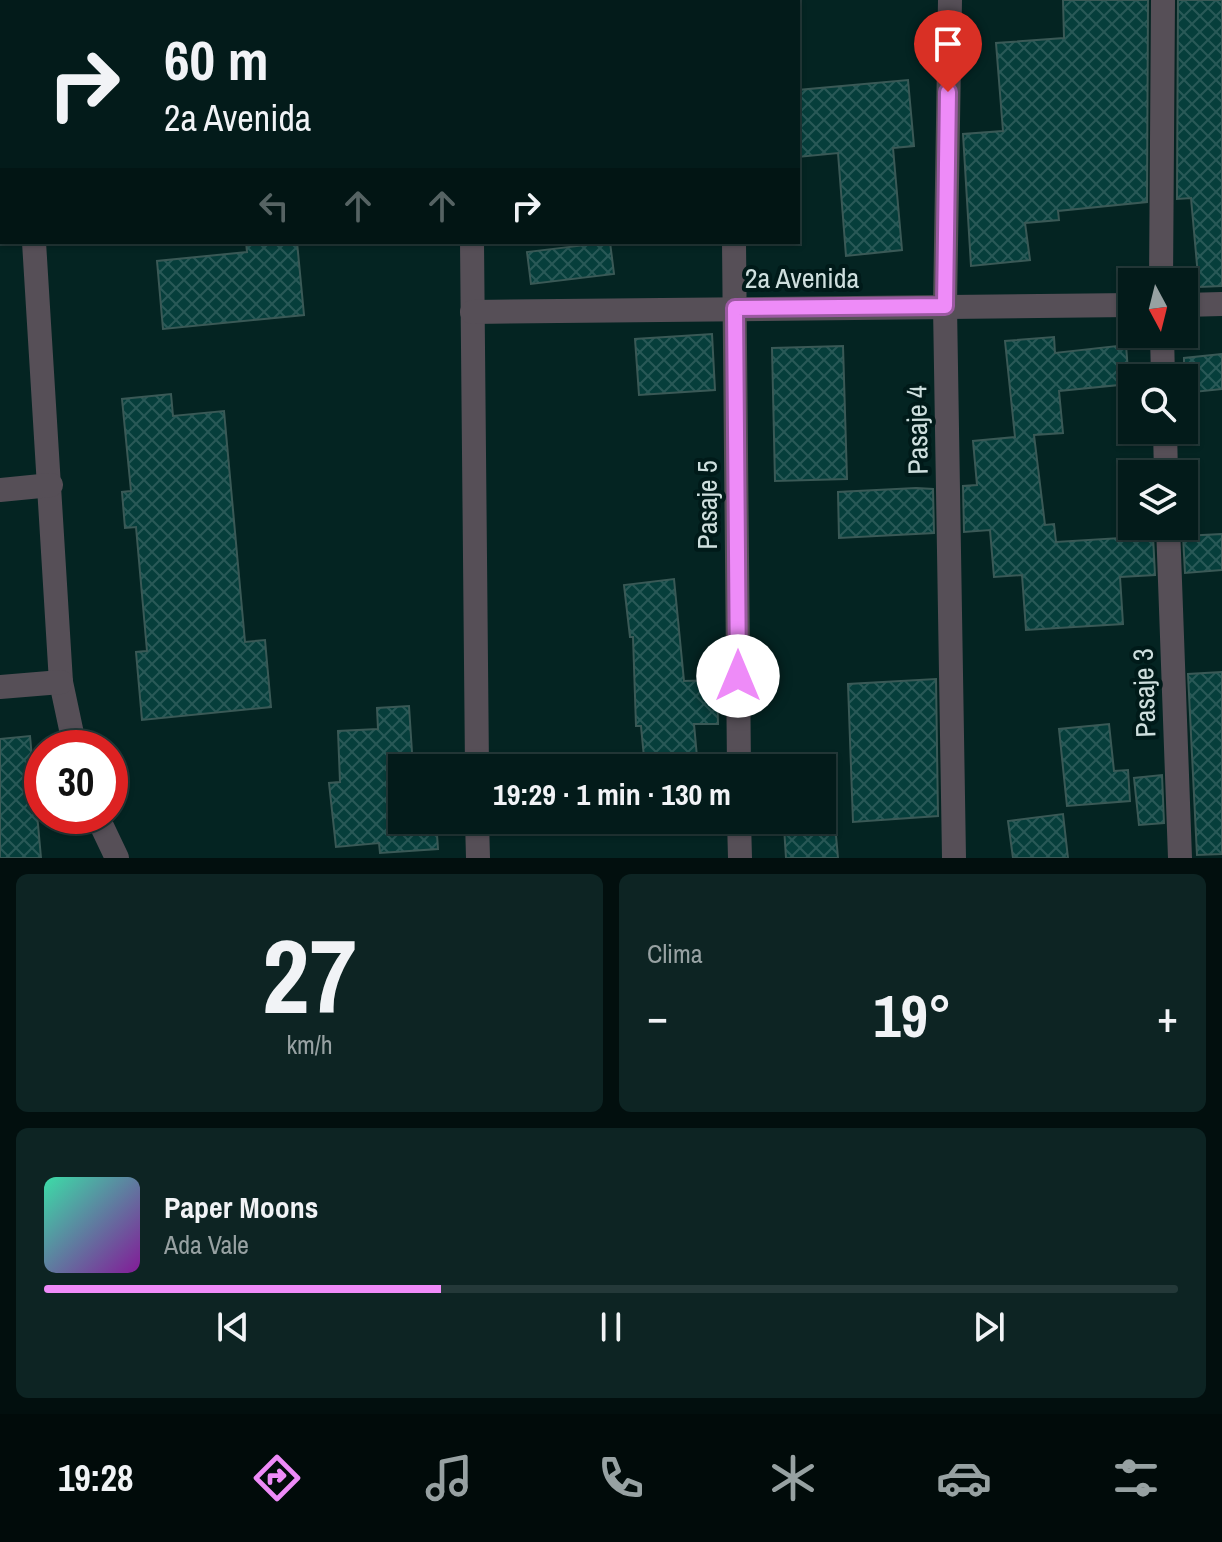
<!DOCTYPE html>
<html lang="es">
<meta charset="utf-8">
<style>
body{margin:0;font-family:"Archivo Narrow",sans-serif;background:#0d2423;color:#f1f3f6;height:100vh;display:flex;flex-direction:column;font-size:30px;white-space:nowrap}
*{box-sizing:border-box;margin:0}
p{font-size:26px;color:#97a1a2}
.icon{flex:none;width:44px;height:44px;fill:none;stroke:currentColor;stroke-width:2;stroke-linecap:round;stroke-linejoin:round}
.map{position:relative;height:858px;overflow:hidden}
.panel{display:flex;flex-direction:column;gap:16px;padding:16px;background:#020f0e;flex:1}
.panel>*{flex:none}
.top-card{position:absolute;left:0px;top:0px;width:800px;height:244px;box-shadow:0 2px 6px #0004,0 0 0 2px #243939;background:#031b1a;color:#f1f3f6;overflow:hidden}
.needle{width:52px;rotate:173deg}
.tools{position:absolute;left:1118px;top:268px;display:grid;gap:16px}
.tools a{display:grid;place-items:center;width:80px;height:80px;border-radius:0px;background:#031b1a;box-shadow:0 2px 6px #0004,0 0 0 2px #243939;font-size:40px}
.speed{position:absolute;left:24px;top:730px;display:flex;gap:16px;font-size:40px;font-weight:700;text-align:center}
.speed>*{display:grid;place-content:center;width:104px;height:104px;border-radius:50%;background:#031b1a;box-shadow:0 2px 6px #0004,0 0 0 2px #243939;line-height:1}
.speed .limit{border:12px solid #d22;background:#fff;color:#111}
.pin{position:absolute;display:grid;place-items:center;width:68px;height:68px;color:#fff;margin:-82px -34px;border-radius:50% 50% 50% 0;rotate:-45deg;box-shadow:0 0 8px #0007}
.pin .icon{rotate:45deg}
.me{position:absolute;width:88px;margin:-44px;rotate:0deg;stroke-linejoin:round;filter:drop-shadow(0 0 6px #0008)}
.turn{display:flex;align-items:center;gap:28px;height:168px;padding:0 32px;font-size:36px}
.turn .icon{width:104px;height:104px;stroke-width:2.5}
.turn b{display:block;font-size:56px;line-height:68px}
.lanes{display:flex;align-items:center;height:76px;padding:0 32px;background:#0003;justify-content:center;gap:40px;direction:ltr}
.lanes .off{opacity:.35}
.big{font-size:60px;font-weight:700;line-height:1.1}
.panel .card{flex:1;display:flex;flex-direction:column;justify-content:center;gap:12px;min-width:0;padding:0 28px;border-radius:12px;background:#0d2423}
.panel .dial{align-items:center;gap:0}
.dial b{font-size:104px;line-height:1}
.song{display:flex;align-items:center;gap:24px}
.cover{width:96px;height:96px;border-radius:12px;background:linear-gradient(135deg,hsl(160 70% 55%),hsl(290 70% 35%))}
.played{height:8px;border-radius:4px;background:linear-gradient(90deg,#ee8bf8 35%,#243939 35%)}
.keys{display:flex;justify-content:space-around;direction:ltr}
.heat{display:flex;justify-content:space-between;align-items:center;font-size:44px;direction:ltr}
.panel .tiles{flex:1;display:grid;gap:16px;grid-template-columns:1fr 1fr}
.card:last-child{grid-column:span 2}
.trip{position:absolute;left:388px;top:754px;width:448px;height:80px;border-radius:0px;background:#031b1a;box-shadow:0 2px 6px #0004,0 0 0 2px #243939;font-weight:700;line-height:80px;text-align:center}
.menu{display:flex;height:128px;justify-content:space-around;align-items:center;background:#010b0a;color:#97a1a2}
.menu .icon{width:56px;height:56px}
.menu .current{color:#ee8bf8}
.menu b{font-size:36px;color:#f1f3f6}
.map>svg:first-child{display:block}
</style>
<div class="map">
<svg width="1222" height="858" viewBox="0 0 1222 858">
<defs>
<pattern id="building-cross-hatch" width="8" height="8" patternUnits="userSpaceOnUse" patternTransform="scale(2)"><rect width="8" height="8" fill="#063e3b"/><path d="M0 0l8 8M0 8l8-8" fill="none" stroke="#295957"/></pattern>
</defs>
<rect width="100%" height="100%" fill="#042422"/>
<g fill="url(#building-cross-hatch)" stroke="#3a5956" stroke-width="2">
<polygon points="1063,0 1148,0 1147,202 1058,211 1059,220 1025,223 1030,260 971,266 963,134 1003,131 996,43 1064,38"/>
<polygon points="1178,0 1222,0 1222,286 1199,287 1191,198 1177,199"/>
<polygon points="908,80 914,146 893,148 902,250 846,256 838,153 798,157 798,90"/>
<polygon points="246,242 297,242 304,315 163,329 157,261 247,252"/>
<polygon points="610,242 614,274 531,284 527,252"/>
<polygon points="712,334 715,390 639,395 635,339"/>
<polygon points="1054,337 1055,353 1126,345 1129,384 1059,391 1063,433 1034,435 1045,525 1054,524 1056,542 1153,536 1155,575 1120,577 1123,624 1026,630 1022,575 994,577 990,530 964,532 963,486 977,485 973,441 1015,437 1005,341"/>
<polygon points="843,346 847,479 775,481 772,348"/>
<polygon points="1222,354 1222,389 1184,393 1184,358"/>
<polygon points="171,394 173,416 224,411 245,642 265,640 271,707 142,720 136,652 147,651 136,527 125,528 122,492 131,491 122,399"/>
<polygon points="916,488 933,489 934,533 839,538 838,492"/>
<polygon points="1222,534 1222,570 1185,573 1183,536"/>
<polygon points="674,579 684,681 717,680 718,724 694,724 698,768 645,768 641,726 636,726 633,637 630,637 624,585"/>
<polygon points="1222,672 1222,854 1197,855 1188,674"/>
<polygon points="936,679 938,816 853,822 848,684"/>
<polygon points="409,706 413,768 402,768 402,820 436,820 438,849 380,853 379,843 336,847 329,783 340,782 338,731 378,729 377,708"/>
<polygon points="1109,724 1114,771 1128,770 1130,801 1067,806 1059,729"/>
<polygon points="30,736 41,858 0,858 0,739"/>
<polygon points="1162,775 1164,823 1139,825 1134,778"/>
<polygon points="1063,814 1068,858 1013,858 1008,821"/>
<polygon points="835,824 838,858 786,858 784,827"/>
</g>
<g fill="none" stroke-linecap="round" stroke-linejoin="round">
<g stroke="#564f57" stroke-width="24">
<polyline points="17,0 17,2"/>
<polyline points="471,0 471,2"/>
<polyline points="729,0 729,2"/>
<polyline points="950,0 945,306 954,858"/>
<polyline points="0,39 2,39"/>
<polyline points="34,242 61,682 75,748"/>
<polyline points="472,242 477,768"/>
<polyline points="734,242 739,768"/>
<polyline points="1161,282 1163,0"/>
<polyline points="1184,305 1222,304"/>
<polyline points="472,312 1132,305"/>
<polyline points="1162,334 1163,378"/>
<polyline points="1165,430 1166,474"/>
<polyline points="0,490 51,485"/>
<polyline points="1168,526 1180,858"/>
<polyline points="0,687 61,682"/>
<polyline points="97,816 117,858"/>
<polyline points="477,820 478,858"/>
<polyline points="739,820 740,858"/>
</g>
</g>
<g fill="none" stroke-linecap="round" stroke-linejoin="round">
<defs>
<polyline id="route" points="738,676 735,308 945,306 948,92"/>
</defs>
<use href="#route" stroke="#9b5aa1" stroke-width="20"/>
<use href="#route" stroke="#ee8bf8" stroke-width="14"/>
</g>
<g text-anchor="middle" stroke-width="8" stroke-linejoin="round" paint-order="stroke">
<g font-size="28" fill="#cedfde" stroke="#001a19">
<text x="802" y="288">2a Avenida</text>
<text transform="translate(917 430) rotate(-91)" y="10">Pasaje 4</text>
<text transform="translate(707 505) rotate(-90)" y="10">Pasaje 5</text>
<text transform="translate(1144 693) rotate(-92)" y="10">Pasaje 3</text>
</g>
</g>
</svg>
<div class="tools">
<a><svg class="needle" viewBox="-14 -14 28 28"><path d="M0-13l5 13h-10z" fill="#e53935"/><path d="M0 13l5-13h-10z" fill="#97a1a2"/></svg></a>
<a><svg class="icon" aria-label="search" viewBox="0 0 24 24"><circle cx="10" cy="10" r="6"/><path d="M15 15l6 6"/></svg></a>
<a><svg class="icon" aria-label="layers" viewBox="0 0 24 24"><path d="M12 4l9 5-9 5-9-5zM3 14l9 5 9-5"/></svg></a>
</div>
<div class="speed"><div class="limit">30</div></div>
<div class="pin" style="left:948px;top:92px;background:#d93025"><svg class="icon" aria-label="arrive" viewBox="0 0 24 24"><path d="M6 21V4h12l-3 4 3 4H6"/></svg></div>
<svg class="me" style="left:738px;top:676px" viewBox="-20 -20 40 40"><circle r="19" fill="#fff"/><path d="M0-13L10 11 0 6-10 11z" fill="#ee8bf8"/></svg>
<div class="trip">19:29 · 1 min · 130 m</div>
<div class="top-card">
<div class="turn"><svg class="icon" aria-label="right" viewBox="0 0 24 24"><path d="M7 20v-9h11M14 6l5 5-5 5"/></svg><div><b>60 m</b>2a Avenida</div></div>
<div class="lanes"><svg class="icon off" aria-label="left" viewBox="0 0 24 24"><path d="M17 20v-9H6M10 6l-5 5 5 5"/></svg><svg class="icon off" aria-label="ahead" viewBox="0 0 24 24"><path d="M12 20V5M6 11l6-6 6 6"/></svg><svg class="icon off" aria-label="ahead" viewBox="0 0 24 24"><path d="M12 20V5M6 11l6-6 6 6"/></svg><svg class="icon" aria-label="right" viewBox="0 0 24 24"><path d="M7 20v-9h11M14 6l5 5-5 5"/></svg></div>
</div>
</div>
<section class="panel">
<div class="tiles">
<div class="card dial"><b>27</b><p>km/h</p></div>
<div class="card"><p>Clima</p>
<div class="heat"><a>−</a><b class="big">19°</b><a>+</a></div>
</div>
<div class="card">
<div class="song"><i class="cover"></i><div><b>Paper Moons</b><p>Ada Vale</p></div></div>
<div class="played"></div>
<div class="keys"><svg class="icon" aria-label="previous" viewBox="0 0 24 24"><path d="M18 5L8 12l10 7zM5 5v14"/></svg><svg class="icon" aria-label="pause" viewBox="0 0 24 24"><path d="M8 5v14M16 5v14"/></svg><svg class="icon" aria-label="next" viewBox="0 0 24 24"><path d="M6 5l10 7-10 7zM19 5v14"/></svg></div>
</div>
</div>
</section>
<nav class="menu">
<b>19:28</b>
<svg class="icon current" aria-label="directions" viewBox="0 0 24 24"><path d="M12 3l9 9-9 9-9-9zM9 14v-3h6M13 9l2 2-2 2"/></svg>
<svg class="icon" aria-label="music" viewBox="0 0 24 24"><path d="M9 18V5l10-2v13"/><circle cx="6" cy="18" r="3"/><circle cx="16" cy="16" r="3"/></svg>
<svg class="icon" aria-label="phone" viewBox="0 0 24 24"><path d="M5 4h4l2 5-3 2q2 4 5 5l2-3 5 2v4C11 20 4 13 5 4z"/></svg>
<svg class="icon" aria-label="climate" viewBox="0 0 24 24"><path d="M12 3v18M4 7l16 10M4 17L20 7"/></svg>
<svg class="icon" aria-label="car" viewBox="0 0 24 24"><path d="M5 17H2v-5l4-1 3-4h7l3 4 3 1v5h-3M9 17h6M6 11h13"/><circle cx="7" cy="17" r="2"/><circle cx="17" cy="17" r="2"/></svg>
<svg class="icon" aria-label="filters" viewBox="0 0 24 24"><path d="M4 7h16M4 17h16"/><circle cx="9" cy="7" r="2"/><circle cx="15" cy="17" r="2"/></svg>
</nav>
